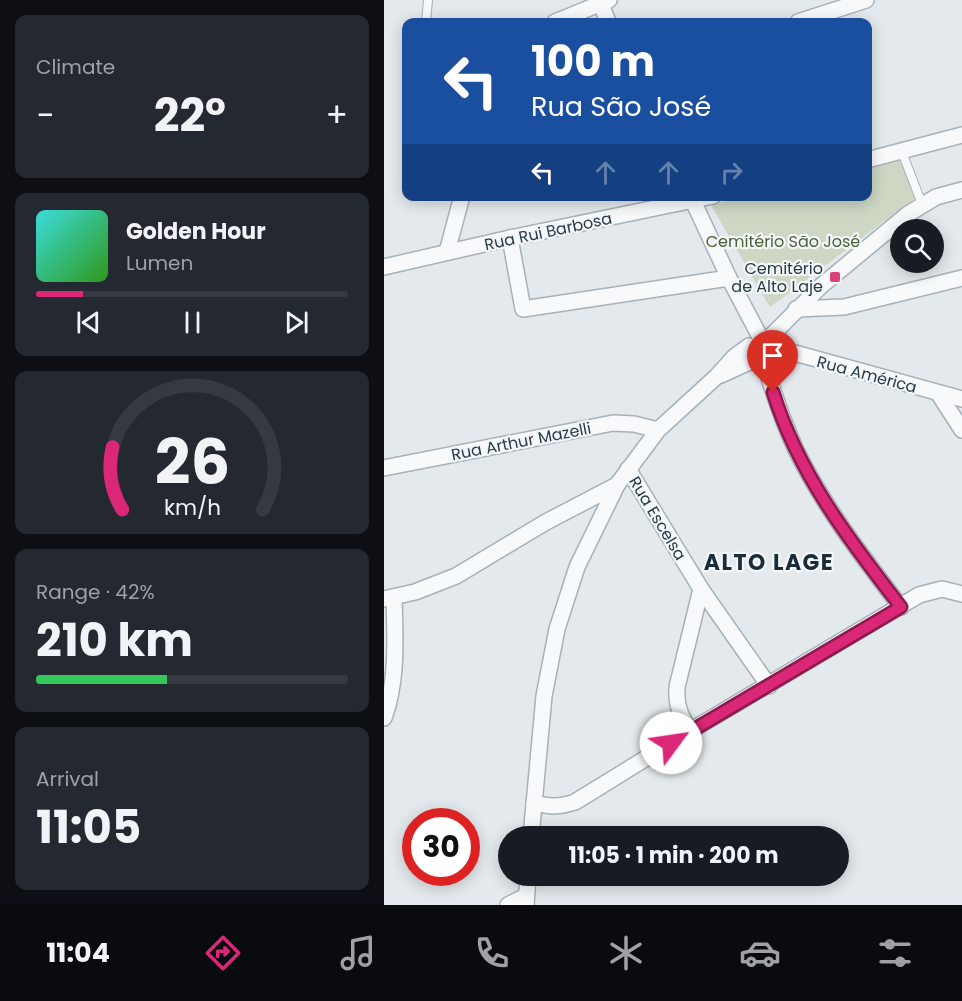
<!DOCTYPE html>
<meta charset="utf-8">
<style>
body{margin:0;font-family:Poppins,sans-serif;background:#242831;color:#f1f3f6;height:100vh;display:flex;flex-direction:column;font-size:22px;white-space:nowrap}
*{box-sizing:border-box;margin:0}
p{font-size:20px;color:#9ea1a6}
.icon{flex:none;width:33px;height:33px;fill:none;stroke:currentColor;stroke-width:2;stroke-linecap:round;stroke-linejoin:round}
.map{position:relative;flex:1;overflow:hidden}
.panel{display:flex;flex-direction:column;gap:15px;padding:15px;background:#0d0f14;width:384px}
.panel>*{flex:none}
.top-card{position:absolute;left:18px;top:18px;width:470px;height:183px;border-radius:12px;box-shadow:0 3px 15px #0003;background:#1a4fa0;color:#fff;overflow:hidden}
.tools{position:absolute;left:506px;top:219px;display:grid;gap:12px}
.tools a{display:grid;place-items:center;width:54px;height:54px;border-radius:50%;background:#171b24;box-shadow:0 3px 15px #0003;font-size:30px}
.speed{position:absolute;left:18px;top:808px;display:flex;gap:12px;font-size:30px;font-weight:700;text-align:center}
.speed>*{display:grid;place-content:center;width:78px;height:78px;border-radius:50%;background:#171b24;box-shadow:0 3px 15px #0003;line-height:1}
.speed .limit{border:9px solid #d22;background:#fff;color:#111}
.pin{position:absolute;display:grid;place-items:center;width:51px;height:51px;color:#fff;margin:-62px -26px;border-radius:50% 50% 50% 0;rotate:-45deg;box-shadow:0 0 6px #0007}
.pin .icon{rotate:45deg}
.me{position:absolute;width:66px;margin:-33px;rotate:59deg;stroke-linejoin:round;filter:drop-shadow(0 0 4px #0008)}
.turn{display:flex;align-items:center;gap:21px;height:126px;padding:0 30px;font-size:27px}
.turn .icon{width:78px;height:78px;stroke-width:2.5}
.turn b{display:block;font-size:42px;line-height:51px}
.lanes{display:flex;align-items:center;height:57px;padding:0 30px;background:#0003;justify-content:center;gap:30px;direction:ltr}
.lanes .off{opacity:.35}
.big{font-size:45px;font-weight:700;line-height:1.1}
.panel .card{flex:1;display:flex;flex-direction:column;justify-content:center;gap:9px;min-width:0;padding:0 21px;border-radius:12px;background:#242831}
.panel .dial{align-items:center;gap:0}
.dial svg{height:156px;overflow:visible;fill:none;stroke:#363941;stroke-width:7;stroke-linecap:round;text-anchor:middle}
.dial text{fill:#f1f3f6;stroke:none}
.song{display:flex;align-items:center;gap:18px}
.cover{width:72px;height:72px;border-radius:9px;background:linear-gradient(135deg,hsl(180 70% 55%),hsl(110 70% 35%))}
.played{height:6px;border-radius:3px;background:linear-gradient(90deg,#db2777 15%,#363941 15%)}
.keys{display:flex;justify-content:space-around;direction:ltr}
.heat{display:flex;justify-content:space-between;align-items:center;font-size:33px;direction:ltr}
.charge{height:9px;border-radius:4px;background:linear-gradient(90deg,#34c759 42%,#363941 0)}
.trip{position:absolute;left:114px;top:826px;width:351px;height:60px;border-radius:30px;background:#171b24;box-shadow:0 3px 15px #0003;font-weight:700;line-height:60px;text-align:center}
.dock{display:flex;height:96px;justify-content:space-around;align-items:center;background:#090b0e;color:#9ea1a6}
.dock .icon{width:42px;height:42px}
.dock .selected{color:#db2777}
.dock b{font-size:27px;color:#f1f3f6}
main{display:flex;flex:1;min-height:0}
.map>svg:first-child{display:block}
</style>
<main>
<section class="panel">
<div class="card"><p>Climate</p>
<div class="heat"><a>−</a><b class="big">22°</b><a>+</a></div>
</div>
<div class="card">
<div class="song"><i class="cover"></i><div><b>Golden Hour</b><p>Lumen</p></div></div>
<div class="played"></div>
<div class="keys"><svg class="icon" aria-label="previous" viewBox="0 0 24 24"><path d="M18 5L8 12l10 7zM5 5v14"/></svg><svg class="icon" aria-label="pause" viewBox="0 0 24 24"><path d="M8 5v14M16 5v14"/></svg><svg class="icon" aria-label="next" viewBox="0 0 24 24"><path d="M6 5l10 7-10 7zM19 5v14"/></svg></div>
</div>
<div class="card dial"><svg viewBox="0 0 100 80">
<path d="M14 69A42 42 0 1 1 86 69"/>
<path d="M14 69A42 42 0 0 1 9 37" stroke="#db2777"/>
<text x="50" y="56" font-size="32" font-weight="700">26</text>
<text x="50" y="72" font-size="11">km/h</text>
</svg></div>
<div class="card"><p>Range · 42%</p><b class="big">210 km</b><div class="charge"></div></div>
<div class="card"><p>Arrival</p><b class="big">11:05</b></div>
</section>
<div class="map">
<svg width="578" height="905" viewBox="0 0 578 905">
<rect width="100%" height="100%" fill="#e3e9ec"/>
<polygon fill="#cdd7c4" points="518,159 531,198 386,307 327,205 364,196 483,196 483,168"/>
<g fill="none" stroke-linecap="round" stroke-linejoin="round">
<defs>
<g id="lane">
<polyline points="42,22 44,0"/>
<polyline points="518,152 538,204"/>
</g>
<g id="street">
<polyline points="217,4 224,22"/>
<polyline points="171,22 225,0"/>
<polyline points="414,22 482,0"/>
<polyline points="483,160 578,135"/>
<polyline points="309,201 345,278 375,335"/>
<polyline points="126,238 139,309 345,278"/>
<polyline points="63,252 78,196"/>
<polyline points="0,267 126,238 329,196"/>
<polyline points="412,309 460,307 578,278"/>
<polyline points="385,338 437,286 524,214 552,197 578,190"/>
<polyline points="389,347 578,399"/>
<path d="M379 358C388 389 398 420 412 450 440 507 478 556 517 607"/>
<polyline points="337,375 374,358"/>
<polyline points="554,393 578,430"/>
<polyline points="0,468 229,423 250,424 274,430"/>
<polyline points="244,469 317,589 385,686"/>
<polyline points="0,599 31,592 72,576 162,522 233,485"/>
<path d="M0 718C14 680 11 636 10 597"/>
<path d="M306 731C296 716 292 705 293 687L317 589"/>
<path d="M150 803C166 807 176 807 191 802L306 731 535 595 558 589 578 594"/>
<polyline points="147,837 160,696 173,629 193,567 233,485 274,430 332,377 350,357 365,346"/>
<polyline points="124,905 142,896"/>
<polyline points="142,905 144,876"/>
</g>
</defs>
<use href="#lane" stroke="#a7b1b7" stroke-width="10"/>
<use href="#street" stroke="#a7b1b7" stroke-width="18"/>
<use href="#lane" stroke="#f7f9fa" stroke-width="8"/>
<use href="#street" stroke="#f7f9fa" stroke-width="15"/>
</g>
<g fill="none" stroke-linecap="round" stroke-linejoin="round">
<defs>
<path id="route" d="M287 743 517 607C465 540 414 473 389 392"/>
</defs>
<use href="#route" stroke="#8e194d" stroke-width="15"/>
<use href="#route" stroke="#db2777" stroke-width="10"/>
</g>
<rect fill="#d9417b" stroke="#f4f7f9" stroke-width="2" x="445" y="271" width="12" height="12" rx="3"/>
<g text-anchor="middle" stroke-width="4.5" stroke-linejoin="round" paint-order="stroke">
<g font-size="16" fill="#293b46" stroke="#f4f7f9">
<text transform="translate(164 231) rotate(-12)" y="6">Rua Rui Barbosa</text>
<text transform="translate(483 374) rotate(15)" y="6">Rua América</text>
<text transform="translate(137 441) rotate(-11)" y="6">Rua Arthur Mazelli</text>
<text transform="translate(274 518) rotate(59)" y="6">Rua Escelsa</text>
</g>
<g font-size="16" fill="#496336" stroke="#f4f7f9">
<text x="399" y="247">Cemitério São José</text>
</g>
<g font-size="16" fill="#293b46" stroke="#f4f7f9" text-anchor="end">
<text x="439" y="274">Cemitério<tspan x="439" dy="18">de Alto Laje</tspan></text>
</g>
<g font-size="22" font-weight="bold" letter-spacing="1.5" fill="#1b2b37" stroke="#f4f7f9">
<text x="385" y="570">ALTO LAGE</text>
</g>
</g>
</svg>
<div class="tools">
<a><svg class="icon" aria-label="search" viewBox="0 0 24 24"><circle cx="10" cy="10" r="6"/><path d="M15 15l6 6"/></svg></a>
</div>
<div class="speed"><div class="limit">30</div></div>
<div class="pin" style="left:389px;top:392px;background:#d93025"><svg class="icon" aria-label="arrive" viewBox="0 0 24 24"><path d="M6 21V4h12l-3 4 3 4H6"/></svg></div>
<svg class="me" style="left:287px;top:743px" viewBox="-20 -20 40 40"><circle r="19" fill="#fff"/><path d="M0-13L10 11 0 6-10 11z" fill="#db2777"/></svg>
<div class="trip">11:05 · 1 min · 200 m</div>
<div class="top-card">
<div class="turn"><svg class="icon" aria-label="left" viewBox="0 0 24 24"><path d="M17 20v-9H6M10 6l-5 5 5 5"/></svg><div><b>100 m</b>Rua São José</div></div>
<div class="lanes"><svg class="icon" aria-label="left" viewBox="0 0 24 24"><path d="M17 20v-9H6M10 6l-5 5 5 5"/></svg><svg class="icon off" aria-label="ahead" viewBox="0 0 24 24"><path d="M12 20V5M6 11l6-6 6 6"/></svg><svg class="icon off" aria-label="ahead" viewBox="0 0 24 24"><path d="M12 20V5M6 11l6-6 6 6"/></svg><svg class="icon off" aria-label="right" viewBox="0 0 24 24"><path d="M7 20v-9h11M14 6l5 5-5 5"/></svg></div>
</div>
</div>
</main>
<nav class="dock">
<b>11:04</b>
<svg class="icon selected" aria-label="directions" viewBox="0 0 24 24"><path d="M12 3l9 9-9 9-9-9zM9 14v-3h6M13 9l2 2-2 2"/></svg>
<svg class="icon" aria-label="music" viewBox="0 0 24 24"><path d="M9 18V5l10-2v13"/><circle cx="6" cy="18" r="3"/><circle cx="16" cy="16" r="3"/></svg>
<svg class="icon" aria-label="phone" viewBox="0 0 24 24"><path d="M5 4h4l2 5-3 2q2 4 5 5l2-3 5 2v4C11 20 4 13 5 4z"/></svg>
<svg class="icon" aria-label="climate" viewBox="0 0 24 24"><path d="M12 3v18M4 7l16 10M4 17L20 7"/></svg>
<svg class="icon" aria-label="car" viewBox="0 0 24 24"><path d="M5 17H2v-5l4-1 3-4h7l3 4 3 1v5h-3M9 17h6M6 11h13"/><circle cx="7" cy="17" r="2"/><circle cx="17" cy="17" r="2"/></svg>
<svg class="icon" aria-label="filters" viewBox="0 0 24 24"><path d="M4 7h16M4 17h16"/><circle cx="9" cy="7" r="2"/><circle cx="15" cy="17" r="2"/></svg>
</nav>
